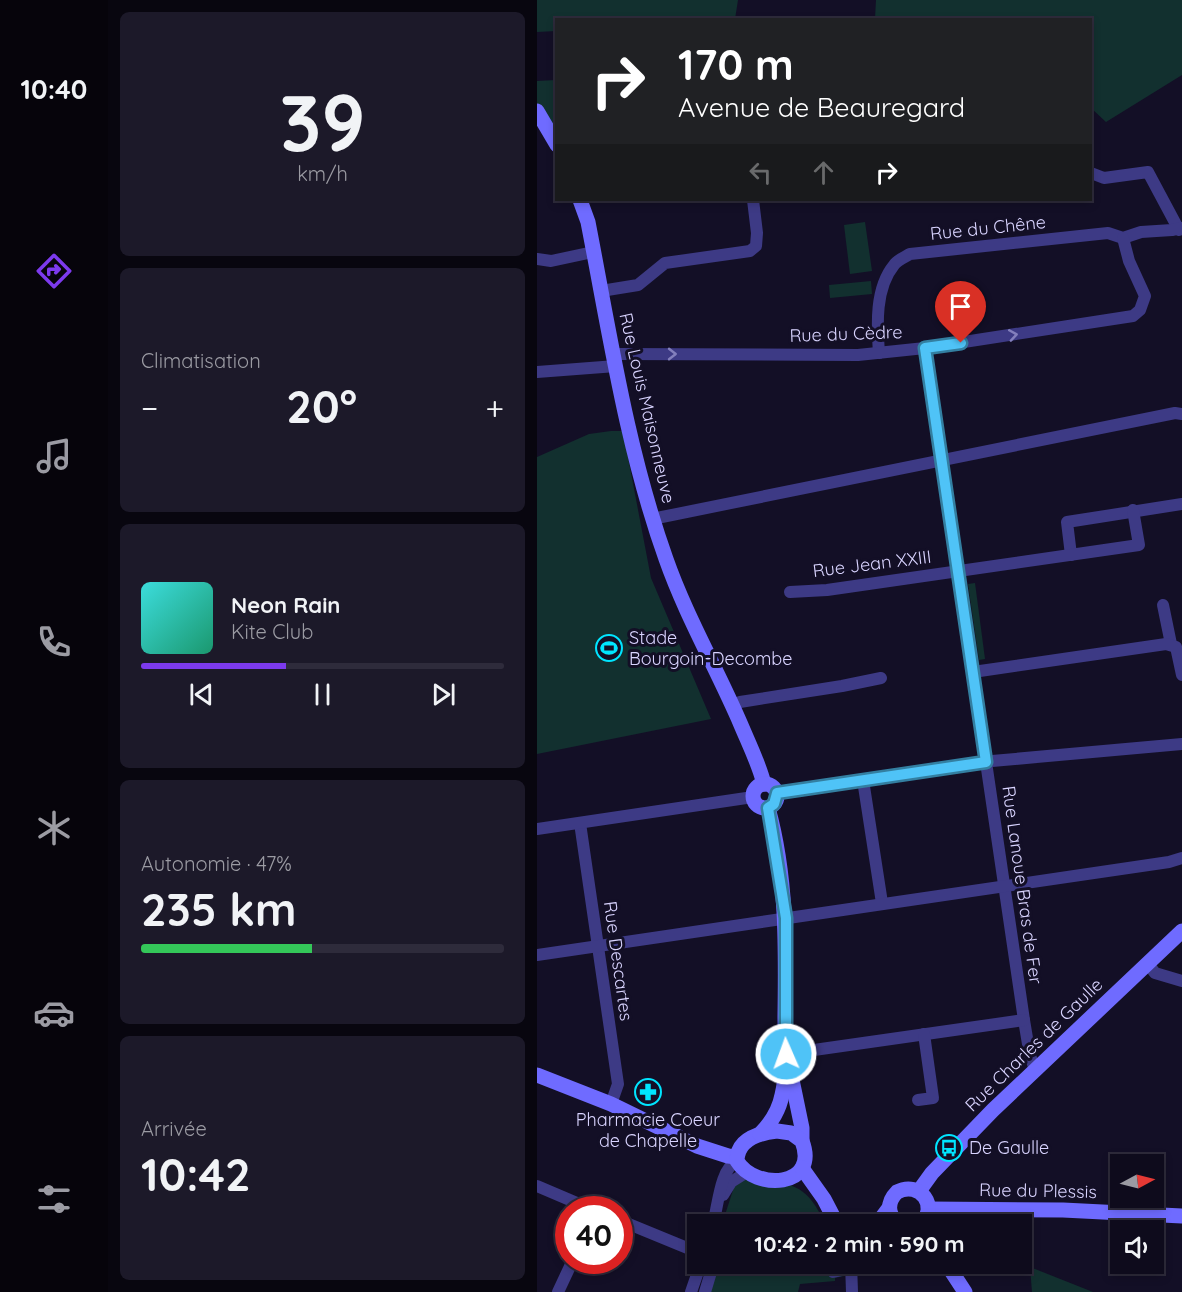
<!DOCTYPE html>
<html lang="fr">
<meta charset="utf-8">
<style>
body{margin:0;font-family:Quicksand,sans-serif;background:#1c1929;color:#f1f3f6;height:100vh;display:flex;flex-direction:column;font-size:22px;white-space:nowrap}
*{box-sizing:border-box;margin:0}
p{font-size:20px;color:#9b9ba3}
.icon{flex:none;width:33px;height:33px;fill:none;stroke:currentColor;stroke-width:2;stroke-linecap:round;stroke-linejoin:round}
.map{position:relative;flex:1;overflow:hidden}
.sheet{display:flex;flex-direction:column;gap:12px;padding:12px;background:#08060f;width:429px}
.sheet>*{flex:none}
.banner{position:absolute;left:18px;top:18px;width:537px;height:183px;border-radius:0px;box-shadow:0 3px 9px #0003,0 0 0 2px #2e2b3b;background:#202124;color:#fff;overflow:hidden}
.needle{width:39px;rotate:83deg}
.controls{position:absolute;left:573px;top:1154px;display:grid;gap:12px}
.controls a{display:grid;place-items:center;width:54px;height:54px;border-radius:0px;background:#0e0b1c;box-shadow:0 3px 9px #0003,0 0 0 2px #2e2b3b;font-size:30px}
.speed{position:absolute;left:18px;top:1196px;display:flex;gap:12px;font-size:30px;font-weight:700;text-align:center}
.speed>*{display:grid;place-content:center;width:78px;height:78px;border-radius:50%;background:#0e0b1c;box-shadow:0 3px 9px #0003,0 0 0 2px #2e2b3b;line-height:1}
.speed .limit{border:9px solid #d22;background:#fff;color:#111}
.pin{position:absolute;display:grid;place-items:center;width:51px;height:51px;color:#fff;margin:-62px -26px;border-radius:50% 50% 50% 0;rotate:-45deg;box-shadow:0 0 6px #0007}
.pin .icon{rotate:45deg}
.me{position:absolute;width:66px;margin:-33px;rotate:358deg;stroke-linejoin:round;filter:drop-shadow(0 0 4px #0008)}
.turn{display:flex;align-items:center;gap:21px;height:126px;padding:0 24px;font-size:27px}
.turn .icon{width:78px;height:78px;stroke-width:2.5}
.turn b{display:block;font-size:42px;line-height:51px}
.lanes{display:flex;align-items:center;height:57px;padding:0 24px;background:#0003;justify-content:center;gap:30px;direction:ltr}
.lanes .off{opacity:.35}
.big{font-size:45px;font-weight:800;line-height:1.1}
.sheet .tile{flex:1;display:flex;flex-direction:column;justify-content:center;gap:9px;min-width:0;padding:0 21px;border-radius:9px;background:#1c1929}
.sheet .dial{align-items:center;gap:0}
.dial b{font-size:78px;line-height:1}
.song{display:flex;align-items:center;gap:18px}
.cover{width:72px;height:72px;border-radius:9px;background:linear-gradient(135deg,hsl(180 70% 55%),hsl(160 70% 35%))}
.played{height:6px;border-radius:3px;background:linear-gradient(90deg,#7c3aed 40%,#2e2b3b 40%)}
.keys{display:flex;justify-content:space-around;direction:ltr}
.heat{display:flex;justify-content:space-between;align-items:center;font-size:33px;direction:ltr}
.charge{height:9px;border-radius:4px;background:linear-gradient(90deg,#34c759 47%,#2e2b3b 0)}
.trip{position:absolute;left:150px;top:1214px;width:345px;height:60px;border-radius:0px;background:#0e0b1c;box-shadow:0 3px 9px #0003,0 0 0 2px #2e2b3b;font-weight:800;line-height:60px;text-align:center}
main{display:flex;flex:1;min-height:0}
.dock{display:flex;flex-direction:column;width:108px;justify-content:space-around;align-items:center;background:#06040b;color:#9b9ba3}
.dock .icon{width:42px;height:42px}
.dock .active{color:#7c3aed}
.dock b{font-size:27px;color:#f1f3f6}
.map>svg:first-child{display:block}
</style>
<main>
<nav class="dock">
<b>10:40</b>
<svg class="icon active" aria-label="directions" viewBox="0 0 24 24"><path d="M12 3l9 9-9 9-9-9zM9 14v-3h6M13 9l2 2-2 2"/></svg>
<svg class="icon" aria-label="music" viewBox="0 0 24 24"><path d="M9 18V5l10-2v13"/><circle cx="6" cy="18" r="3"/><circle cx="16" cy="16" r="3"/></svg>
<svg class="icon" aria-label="phone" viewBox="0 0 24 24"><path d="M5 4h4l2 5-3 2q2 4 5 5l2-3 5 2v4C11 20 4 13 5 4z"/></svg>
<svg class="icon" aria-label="climate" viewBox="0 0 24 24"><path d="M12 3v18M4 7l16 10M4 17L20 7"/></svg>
<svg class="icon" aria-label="car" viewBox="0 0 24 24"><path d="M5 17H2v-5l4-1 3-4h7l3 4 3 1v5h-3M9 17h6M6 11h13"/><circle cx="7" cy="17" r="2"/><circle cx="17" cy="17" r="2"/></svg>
<svg class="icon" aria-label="filters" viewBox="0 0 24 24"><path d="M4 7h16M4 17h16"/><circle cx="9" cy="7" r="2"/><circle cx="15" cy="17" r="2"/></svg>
</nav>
<section class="sheet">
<div class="tile dial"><b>39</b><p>km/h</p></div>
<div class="tile"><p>Climatisation</p>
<div class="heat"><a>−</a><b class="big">20°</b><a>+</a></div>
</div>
<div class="tile">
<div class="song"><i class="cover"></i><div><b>Neon Rain</b><p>Kite Club</p></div></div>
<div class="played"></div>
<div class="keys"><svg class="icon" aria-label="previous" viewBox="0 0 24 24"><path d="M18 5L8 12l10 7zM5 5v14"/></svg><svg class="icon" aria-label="pause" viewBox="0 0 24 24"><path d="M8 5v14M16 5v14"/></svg><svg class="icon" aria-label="next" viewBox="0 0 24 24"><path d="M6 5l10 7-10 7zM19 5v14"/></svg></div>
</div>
<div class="tile"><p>Autonomie · 47%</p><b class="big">235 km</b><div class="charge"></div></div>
<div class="tile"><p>Arrivée</p><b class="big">10:42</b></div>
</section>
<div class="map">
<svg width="645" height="1292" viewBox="0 0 645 1292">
<rect width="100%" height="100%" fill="#130f26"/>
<g fill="#12302f">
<polygon points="0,0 201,0 198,19 20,20 19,31 0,32"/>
<polygon points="339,0 645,0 645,75 569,122 554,108 554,20 338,19"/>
<polygon points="19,80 19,135 0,123 0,81"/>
<polygon points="328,222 335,271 313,274 307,225"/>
<polygon points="334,281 335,294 293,298 292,285"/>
<polygon points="74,431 86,431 114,578 174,719 0,754 0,457 52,434"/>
<polygon points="438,583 448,659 442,660 431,584"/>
<path d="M207 1179C251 1184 268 1179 288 1224H185L198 1184Z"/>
<polygon points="177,1263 310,1263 307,1270 307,1276 298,1278 298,1281 263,1284 261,1292 173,1292 179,1269"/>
<polygon points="493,1267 556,1292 495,1292"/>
</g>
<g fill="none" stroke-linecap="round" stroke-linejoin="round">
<g stroke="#3d3a85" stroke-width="12">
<polyline points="554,173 567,178 611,172 642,230"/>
<polyline points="0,259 14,261 56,252"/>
<polyline points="64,291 101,285 128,263 213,251 219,246 220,233 216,200"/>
<polyline points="388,348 487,1020 493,1056 498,1069"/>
<path d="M342 353C340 325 338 288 357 265 360 260 368 257 373 254L571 233 586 238 604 232 635 230 645 228"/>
<polyline points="77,354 321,355 388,348 596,316 603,310 608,296 592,261 586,238"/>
<polyline points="0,372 79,366"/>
<polyline points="115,519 638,413 645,414"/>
<polyline points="534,555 530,522 645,504"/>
<polyline points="253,592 290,590 602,545 596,510"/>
<polyline points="626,605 634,644"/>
<polyline points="436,672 629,644 639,647 645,675"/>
<polyline points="196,705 203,702 305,686 344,678"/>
<polyline points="326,780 345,903"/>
<polyline points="240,793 455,761 645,744"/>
<polyline points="43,823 81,1084 74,1104"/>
<polyline points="0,829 216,797"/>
<polyline points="0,955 632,862 645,858"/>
<polyline points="611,964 618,973 645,981"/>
<polyline points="249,1054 487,1020"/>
<polyline points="381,1100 396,1098 387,1034"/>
<polyline points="0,1186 54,1209"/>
<polyline points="186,1195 194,1182 210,1172"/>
<polyline points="82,1220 160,1252"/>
<path d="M176 1224C181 1207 183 1168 200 1161"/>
<polyline points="314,1263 315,1292"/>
<polyline points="296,1272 314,1268"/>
<polyline points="21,1292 36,1260"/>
<polyline points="154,1292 164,1263"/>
<polyline points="168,1292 174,1272 170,1263"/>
</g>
<g stroke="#6f6bff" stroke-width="15">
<polyline points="0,111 20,145"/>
<path d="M43 200 51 222C73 335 90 450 129 559 149 616 180 669 204 725 212 744 222 764 227 784"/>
<circle cx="228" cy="796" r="12"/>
<polyline points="253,1070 265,1128 265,1141"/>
<polyline points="0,1075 74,1104 160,1146 191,1156 200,1157"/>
<path d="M240 1131 254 1133 265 1141C283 1188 218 1191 200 1161 200 1139 222 1133 240 1131Z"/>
<path d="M223 1134C234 1123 242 1111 245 1095 251 1070 248 1043 248 1017 249 947 250 876 231 808"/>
<polyline points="265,1168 287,1199 300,1224"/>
<polyline points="382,1191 395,1173 456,1110 645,931"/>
<polyline points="392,1209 526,1210 645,1216"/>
<polyline points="340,1224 352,1208"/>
<path d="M361 1224C350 1214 350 1202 360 1192 383 1180 403 1207 383 1224"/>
<polyline points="409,1263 428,1292"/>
</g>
</g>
<defs><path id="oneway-chevron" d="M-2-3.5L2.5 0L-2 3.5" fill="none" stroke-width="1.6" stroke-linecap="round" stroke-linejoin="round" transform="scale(1.5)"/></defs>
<g stroke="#837fbc">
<use href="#oneway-chevron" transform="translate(476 335) rotate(-9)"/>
<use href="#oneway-chevron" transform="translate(135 354)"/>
</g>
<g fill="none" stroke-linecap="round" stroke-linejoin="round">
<defs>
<polyline id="route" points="249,1054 249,918 231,808 237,804 240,793 449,762 388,348 424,343"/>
</defs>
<use href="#route" stroke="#337fa1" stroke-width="15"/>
<use href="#route" stroke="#4fc3f7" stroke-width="10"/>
</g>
<defs>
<symbol id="stadium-ring" viewBox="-11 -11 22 22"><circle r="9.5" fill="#130f26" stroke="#00e5ff" stroke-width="1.5"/><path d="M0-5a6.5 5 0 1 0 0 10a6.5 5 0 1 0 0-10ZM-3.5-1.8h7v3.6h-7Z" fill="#00e5ff"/></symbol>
<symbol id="pharmacy-ring" viewBox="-11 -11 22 22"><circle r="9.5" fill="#130f26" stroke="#00e5ff" stroke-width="1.5"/><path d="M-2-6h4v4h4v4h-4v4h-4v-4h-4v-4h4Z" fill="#00e5ff"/></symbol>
<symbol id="bus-ring" viewBox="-11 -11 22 22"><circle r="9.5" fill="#130f26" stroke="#00e5ff" stroke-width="1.5"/><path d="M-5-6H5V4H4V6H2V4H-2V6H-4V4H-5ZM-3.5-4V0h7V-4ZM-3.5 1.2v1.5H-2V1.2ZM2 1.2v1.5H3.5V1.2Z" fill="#00e5ff"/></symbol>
</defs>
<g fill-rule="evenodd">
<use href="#stadium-ring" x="57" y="633" width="30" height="30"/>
<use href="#pharmacy-ring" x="96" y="1077" width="30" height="30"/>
<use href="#bus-ring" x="397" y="1133" width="30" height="30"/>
</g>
<g text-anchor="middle" stroke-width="6" stroke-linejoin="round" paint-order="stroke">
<g font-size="18" fill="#d9d4ff" stroke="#130f26">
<text transform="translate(451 228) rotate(-6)" y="6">Rue du Chêne</text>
<text transform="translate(309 334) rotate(-2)" y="6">Rue du Cèdre</text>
<text transform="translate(110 408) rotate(77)" y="6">Rue Louis Maisonneuve</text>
<text transform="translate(335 564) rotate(-7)" y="6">Rue Jean XXIII</text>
<text transform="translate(485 885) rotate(82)" y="6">Rue Lanoue Bras de Fer</text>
<text transform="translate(81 961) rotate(82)" y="6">Rue Descartes</text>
<text transform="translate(497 1045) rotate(-44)" y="6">Rue Charles de Gaulle</text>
<text transform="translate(501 1191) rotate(1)" y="6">Rue du Plessis</text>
</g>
<g font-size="18" fill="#d9d4ff" stroke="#130f26" text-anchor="start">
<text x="92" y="644">Stade<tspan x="92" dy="21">Bourgoin-Decombe</tspan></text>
<text x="111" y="1126" text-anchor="middle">Pharmacie Coeur<tspan x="111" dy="21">de Chapelle</tspan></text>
<text x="432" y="1154">De Gaulle</text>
</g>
</g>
</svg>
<div class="controls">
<a><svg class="needle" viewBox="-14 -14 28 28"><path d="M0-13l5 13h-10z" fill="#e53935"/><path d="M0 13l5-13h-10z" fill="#9b9ba3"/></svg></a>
<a><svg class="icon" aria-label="sound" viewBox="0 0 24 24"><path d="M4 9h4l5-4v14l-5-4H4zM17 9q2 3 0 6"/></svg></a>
</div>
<div class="speed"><div class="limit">40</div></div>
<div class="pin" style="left:424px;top:343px;background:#d93025"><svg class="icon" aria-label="arrive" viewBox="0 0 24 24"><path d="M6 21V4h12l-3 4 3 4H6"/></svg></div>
<svg class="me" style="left:249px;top:1054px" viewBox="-20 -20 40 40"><circle r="17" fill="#4fc3f7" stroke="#fff" stroke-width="3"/><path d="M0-11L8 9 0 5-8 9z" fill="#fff"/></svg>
<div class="trip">10:42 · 2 min · 590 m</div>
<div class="banner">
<div class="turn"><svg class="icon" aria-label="right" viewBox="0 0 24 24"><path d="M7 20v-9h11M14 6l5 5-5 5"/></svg><div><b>170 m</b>Avenue de Beauregard</div></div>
<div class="lanes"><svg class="icon off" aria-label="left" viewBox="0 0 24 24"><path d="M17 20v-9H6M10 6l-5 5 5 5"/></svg><svg class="icon off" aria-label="ahead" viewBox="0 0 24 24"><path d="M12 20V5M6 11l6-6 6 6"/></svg><svg class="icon" aria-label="right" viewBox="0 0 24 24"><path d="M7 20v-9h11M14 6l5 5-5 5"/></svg></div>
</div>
</div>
</main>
